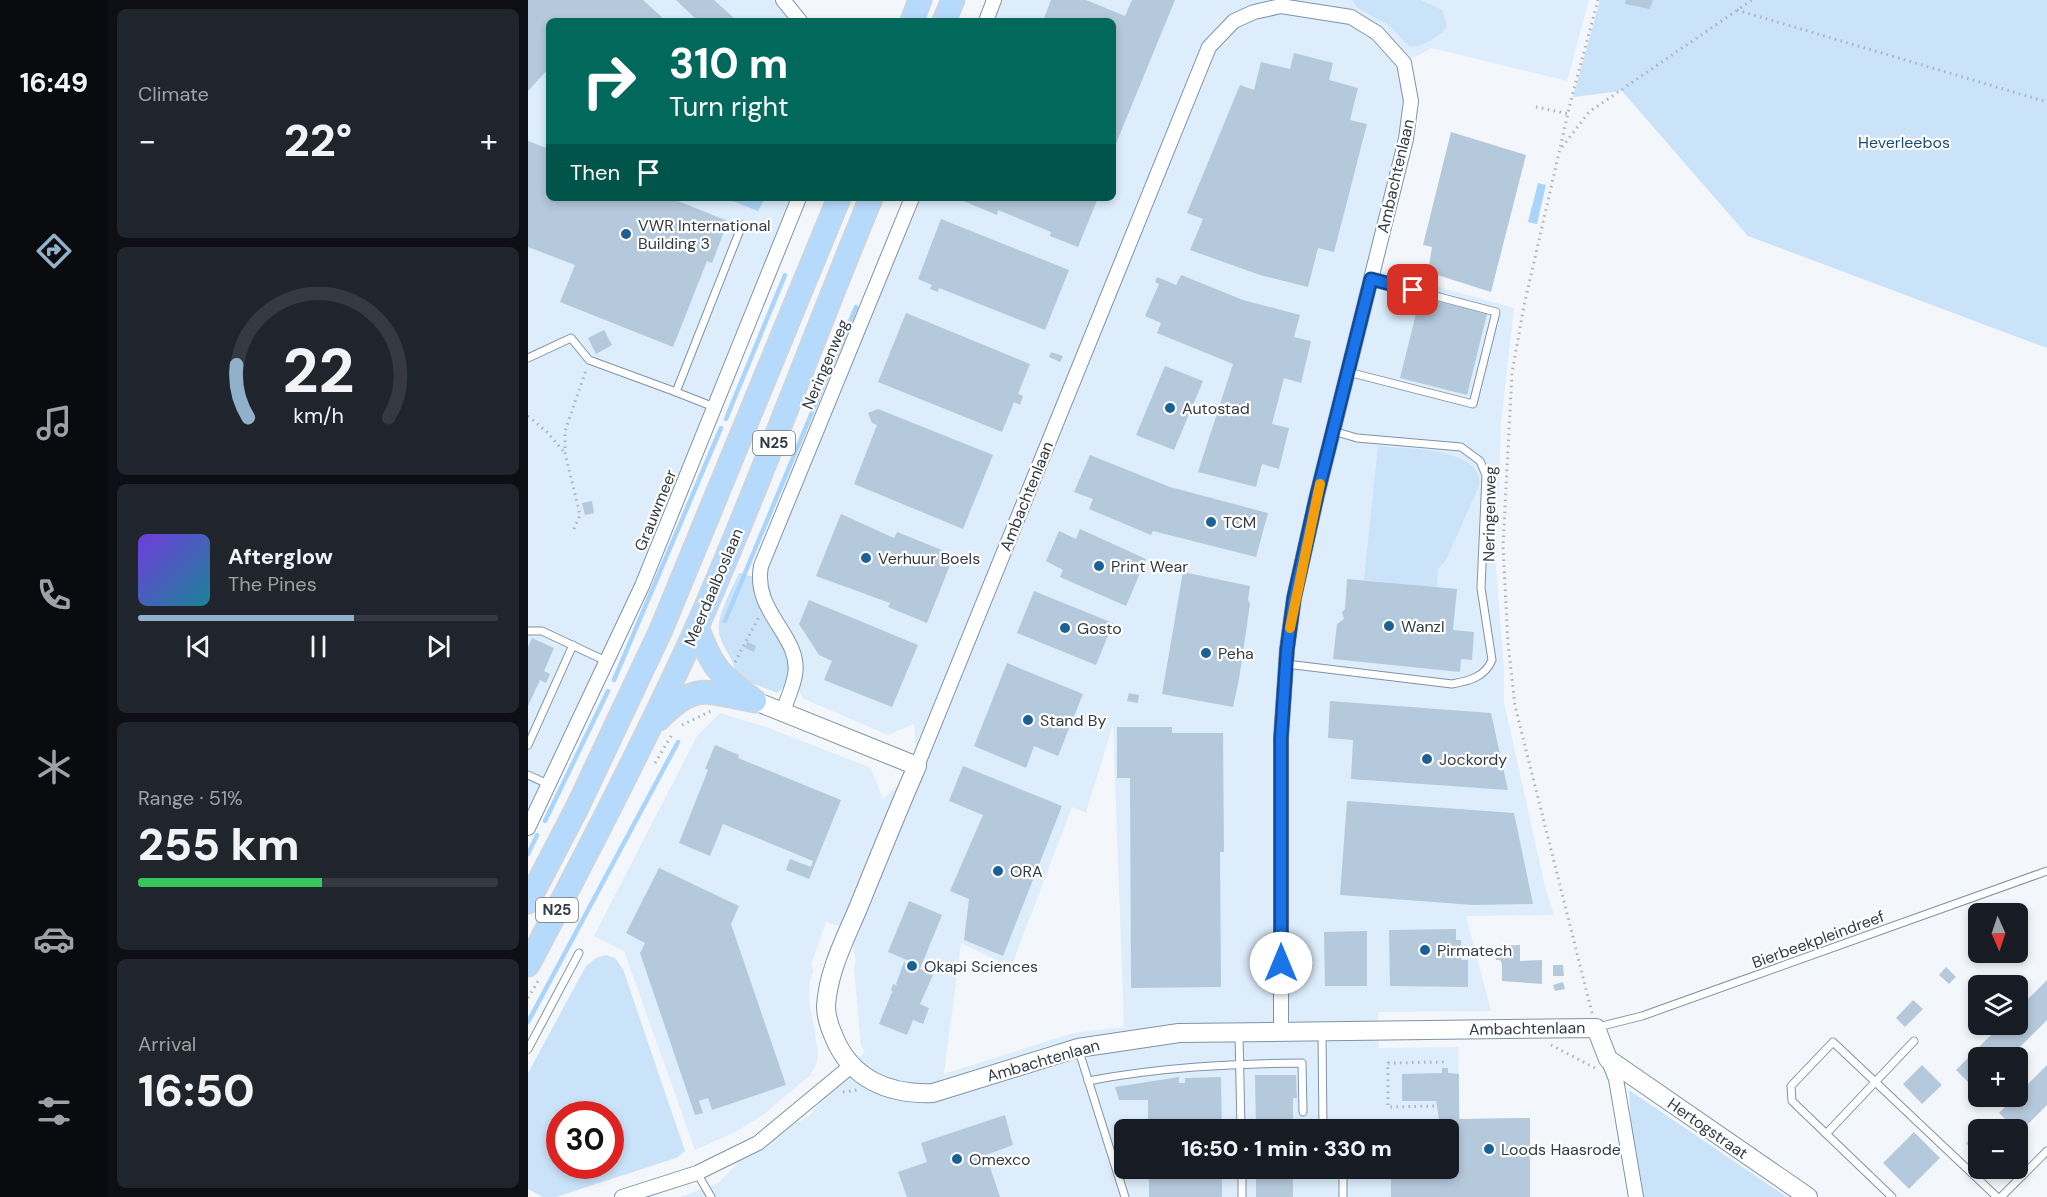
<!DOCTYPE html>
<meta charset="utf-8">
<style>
body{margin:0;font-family:"DM Sans",sans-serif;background:#20242c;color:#f1f3f6;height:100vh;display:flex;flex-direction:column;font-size:22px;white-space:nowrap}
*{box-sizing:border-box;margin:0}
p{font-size:20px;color:#9ea1a6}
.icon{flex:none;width:33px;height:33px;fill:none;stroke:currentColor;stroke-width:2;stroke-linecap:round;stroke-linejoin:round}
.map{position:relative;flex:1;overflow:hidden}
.side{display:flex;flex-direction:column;gap:9px;padding:9px;background:#0d0f14;width:420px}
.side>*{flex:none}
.guide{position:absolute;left:18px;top:18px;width:570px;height:183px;border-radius:9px;box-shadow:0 3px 9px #0003;background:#00695c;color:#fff;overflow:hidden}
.needle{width:39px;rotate:177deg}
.controls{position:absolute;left:1440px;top:903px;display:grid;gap:12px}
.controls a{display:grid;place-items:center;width:60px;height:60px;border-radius:9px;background:#171b24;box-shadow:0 3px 9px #0003;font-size:30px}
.speed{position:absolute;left:18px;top:1101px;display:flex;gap:12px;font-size:30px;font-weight:700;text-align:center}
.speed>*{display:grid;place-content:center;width:78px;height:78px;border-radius:50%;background:#171b24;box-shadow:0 3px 9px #0003;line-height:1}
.speed .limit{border:9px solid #d22;background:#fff;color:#111}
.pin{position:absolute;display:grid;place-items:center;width:51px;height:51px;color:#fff;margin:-26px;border-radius:12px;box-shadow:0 3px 9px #0006}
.me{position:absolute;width:66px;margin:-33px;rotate:0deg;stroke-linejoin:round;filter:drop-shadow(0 0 4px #0008)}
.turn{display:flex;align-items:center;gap:21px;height:126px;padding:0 24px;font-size:27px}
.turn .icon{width:78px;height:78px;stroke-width:2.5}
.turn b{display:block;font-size:42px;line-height:51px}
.then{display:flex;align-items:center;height:57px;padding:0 24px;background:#0003;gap:12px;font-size:22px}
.big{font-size:45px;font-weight:800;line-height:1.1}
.side .card{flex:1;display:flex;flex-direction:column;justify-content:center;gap:9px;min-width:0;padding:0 21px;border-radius:9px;background:#20242c}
.side .dial{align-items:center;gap:0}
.dial svg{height:156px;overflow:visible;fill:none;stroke:#363941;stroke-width:7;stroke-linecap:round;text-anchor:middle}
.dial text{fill:#f1f3f6;stroke:none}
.song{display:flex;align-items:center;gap:18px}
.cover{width:72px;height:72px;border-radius:9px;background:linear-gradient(135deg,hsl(260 70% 55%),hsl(190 70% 35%))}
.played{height:6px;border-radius:3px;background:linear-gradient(90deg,#91b1ca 60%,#363941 60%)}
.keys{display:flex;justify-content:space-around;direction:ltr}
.heat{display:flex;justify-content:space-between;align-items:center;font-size:33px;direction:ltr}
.charge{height:9px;border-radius:4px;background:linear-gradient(90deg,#34c759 51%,#363941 0)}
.trip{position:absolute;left:586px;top:1119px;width:345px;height:60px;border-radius:9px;background:#171b24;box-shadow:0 3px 9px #0003;font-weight:800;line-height:60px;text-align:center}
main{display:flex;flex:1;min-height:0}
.tab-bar{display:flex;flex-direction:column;width:108px;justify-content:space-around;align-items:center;background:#090b0e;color:#9ea1a6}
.tab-bar .icon{width:42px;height:42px}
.tab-bar .current{color:#91b1ca}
.tab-bar b{font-size:27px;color:#f1f3f6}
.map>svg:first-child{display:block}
</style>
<main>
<nav class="tab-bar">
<b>16:49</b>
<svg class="icon current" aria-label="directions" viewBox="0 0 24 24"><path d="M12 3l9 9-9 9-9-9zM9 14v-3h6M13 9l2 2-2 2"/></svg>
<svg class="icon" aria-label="music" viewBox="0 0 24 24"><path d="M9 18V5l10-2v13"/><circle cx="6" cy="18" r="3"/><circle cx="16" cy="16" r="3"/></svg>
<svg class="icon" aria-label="phone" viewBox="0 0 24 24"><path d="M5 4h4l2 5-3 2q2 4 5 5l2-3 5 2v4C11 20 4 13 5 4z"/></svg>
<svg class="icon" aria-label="climate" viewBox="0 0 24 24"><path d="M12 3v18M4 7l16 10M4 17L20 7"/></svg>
<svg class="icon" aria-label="car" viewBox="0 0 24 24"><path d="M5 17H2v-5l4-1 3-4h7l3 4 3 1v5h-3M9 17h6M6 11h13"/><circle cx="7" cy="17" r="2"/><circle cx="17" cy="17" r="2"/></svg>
<svg class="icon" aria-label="filters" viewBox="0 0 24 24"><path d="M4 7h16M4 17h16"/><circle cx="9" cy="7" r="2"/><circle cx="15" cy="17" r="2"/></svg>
</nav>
<section class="side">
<div class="card"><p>Climate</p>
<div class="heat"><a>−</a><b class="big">22°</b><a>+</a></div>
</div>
<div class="card dial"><svg viewBox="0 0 100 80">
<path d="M14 69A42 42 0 1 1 86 69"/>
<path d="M14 69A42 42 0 0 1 8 42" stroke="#91b1ca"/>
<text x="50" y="56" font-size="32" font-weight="700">22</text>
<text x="50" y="72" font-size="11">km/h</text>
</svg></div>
<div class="card">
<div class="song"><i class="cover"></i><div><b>Afterglow</b><p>The Pines</p></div></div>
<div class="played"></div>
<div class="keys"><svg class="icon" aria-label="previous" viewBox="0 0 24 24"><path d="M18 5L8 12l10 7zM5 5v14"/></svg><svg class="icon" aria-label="pause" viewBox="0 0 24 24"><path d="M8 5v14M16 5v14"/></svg><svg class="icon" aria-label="next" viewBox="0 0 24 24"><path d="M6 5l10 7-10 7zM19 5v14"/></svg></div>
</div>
<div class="card"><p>Range · 51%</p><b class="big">255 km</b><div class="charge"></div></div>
<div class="card"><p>Arrival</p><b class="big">16:50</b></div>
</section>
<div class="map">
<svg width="1519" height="1197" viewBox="0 0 1519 1197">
<rect width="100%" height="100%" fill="#f3f7fb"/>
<g fill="#ddedfc" fill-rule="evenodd">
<polygon points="0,0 255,0 272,21 21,21 21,198 271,198 108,585 0,817"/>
<path d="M466 0H1061L1039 81 904 48 876 63 883 101 846 269 986 308 973 423 968 568 976 669V702L1017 887 1026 915 938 916 963 1011 850 1012 851 1048 930 1047 932 1119 1002 1118V1197H152L190 1183 230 1143 280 1117 322 1066 280 1077 235 1115 209 1131 167 1150 96 951 66 936 169 736 192 713 241 728 343 768 355 799 389 766 386 724 360 735 274 698 231 578 384 198H585V21H458ZM585 724 596 1027 545 1033 416 1074 433 943 483 967 544 807 558 813ZM298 922 321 929 328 961 326 968 333 1046 337 1051 323 1066 282 1076 289 1062 290 1051 281 999 282 980 286 970 283 965ZM597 1130H921V1168H597Z"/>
</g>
<g fill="#cae3f9" fill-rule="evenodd">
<path d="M824 0H893L914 10 919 26C914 36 893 47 882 47L862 26 830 8Z"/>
<polygon points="1072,0 1519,0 1519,348 1220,236 1094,91 1045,97"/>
<path d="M850 446C876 449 957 447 951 486L918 560 910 569 909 588 836 580Z"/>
<path d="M211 573 231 578 256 635 267 674 250 693 208 677C207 660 197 652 192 637 186 618 204 590 211 573Z"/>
<path d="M78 955 87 958 95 969 157 1151 148 1158 28 1197H15L0 1189V1073L58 966 68 958ZM82 1114V1166H32V1114Z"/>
<polygon points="1101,1090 1259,1197 1114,1197 1104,1141"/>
</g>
<g fill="#aad4fa">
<polygon points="1010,183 1018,185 1009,224 1000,222"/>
<polygon points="197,198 237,198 230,211"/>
</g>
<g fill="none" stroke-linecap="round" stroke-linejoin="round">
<g stroke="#aad4fa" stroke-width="4.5">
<polyline points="198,419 257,275"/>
<polyline points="197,621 328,307"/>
<polyline points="86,680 193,428"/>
<polyline points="17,821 80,691"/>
<polyline points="0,854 9,835"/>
<polyline points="0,1022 150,742"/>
</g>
</g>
<g fill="#b5c9dc">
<polygon points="0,0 115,0 138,21 21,21 21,68 0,91"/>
<polygon points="148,0 186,0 209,21 170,21"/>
<polygon points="523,0 558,0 597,16 604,0 647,0 587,146 585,145 585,21 515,21"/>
<polygon points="1098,0 1125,0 1122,9 1097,4"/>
<polygon points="766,53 805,63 801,80 830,88 822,120 839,124 806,252 790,248 780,287 732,275 662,250 675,219 659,213 712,85 726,90 733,62 762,69"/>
<polygon points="923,132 998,155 963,292 900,272 904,247 895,245"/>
<polygon points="0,141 21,149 21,198 142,198 200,221 184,263 179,261 145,347 32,302 47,265 0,247"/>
<polygon points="428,198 570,198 550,247 522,236 523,232 470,210 469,215"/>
<polygon points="413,219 541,270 517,330 411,288 410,292 402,289 404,285 390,279"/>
<polygon points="653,275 715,300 772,315 766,337 783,341 773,383 756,378 744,424 761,428 751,469 734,464 728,487 670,472 705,364 629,333 633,323 617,316 631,284 627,282 629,277 648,285"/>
<polygon points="892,297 959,314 939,395 872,378 888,314 884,313 886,306 890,307"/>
<polygon points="378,313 502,364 490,394 495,396 492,405 486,402 474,432 350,382"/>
<polygon points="76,330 84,345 68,354 60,338"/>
<polygon points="523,352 535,356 532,362 521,357"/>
<polygon points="637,366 675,381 646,450 608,435"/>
<polygon points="350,409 465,455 435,529 326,484 349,425 344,423 340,413"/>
<polygon points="562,455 642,487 740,513 728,557 625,531 623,535 561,509 565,499 546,492"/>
<polygon points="64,501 66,513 57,515 54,503"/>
<polygon points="313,514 366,538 369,532 426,555 399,623 360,607 362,603 288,576"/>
<polygon points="552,529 618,559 598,606 532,577 535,570 518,561 531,531 548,539"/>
<polygon points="655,572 722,586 720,600 722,604 711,679 705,707 634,694"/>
<polygon points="819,579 929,589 925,630 946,632 944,660 933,659 932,672 805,659 809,624 816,619 814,612 817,609"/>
<polygon points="506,591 585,623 568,665 489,633"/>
<polygon points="281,600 390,645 364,707 296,680 304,661 291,655 271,624"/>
<polygon points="4,638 26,648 16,671 22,674 18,683 12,680 0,706 0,647"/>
<polygon points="219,642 228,646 226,652 217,648"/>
<polygon points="479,663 555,694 530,756 506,746 498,768 446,746"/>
<polygon points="601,693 611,695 610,703 599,701"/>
<polygon points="802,701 963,713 980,790 823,779 825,740 800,738"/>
<polygon points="589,727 644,727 644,733 695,733 696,852 692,852 693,987 603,988 602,778 589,778"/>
<polygon points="187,745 211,755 210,758 313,800 281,879 258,870 262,859 283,867 285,861 195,824 182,856 151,843 180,770 177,769"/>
<polygon points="435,766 534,806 475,956 436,940 441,899 422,891 455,815 421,801"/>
<polygon points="819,801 986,813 1005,904 945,905 812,895"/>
<polygon points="131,868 211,906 203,924 258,1085 184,1110 180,1098 171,1101 175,1113 167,1115 112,953 117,943 98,933"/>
<polygon points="381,901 414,915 392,969 405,975 392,1004 401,1008 395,1024 385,1020 379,1035 351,1024 364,992 367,994 363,990 365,984 370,986 368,984 376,962 380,964 381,961 360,952"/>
<polygon points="928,929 928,940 933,940 933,960 940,960 940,987 862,986 861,930"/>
<polygon points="839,931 839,986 797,986 796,932"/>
<polygon points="992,945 992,961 1014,960 1014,984 974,981 974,964 972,960 968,960 968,946"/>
<polygon points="1025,965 1035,965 1036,976 1025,976"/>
<polygon points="1418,967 1428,977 1421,984 1411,975"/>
<polygon points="1519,980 1519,1020 1481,1058 1450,1058 1450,1088 1448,1090 1428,1070 1474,1024 1490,1024 1490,1009"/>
<polygon points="1035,982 1037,989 1027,991 1025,985"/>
<polygon points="1385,1000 1395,1009 1377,1027 1368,1018"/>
<polygon points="1394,1065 1414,1085 1394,1104 1375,1084"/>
<polygon points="1519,1065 1519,1105 1491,1133 1471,1113"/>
<polygon points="914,1068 920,1068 920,1073 931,1074 931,1119 1002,1118 1002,1197 863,1197 863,1168 921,1168 921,1130 863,1130 863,1119 911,1119 908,1101 874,1101 874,1074 914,1073"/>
<polygon points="727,1075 768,1075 769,1098 765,1098 765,1130 728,1130"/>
<polygon points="651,1077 651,1083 657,1083 657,1078 693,1077 694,1130 620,1130 620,1100 591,1100 587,1087"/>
<polygon points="477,1115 485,1145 458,1155 472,1197 379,1197 370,1172 399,1162 393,1143"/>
<polygon points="1450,1131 1450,1156 1438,1143"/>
<polygon points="1386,1132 1412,1158 1381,1189 1355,1163"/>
<rect x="621" y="1168" width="73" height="29"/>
<rect x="728" y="1168" width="37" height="29"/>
</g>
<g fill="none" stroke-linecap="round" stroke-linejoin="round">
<defs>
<g id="service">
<polyline points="0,358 43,338 61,360 148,392 214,225"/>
<polyline points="820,372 945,404 968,312 843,279"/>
<polyline points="148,392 186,407"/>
<polyline points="0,631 14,631 80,662"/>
<path d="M758 664 924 684C941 681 957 677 964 660L953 588 958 475 952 461 933 447 829 438 805 431"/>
<polyline points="0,745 45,645"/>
<polyline points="0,775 22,785"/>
<polyline points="1070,1027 1114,1016 1519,871"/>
<polyline points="711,1033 713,1130"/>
<polyline points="794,1033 795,1130"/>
<polyline points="550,1048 597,1197"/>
<polyline points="0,1049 51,953"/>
<path d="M560 1081C632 1067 701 1064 774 1063L775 1112"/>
<polyline points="1298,1134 1386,1041"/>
<polyline points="714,1168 714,1197"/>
<polyline points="815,1168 815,1197"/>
<polyline points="169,1173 183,1197"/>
<polyline points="1364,1197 1264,1101 1263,1086 1305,1042 1469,1197"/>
<polyline points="1473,1197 1519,1151"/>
</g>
<g id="minor">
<polyline points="255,0 272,21"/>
<polyline points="458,21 466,0"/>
<path d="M255 711C259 700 265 687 267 675 274 636 224 613 233 566L384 198"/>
<polyline points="389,766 681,47 706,21 726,12 753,6 823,17 849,33 876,63 883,101 878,139 789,495 766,598 759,649 753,738 753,1030"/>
<polyline points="0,828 114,586 271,198"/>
<polyline points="1080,1059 1088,1079 1108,1197"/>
<polyline points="94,1197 169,1173 230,1143 323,1066"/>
</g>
<path id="tertiary" d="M227 701 389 766C369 812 350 859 331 906 318 937 300 971 298 1006 298 1016 302 1028 306 1037 323 1079 361 1095 405 1093L550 1048 651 1033 1068 1028 1080 1059 1280 1197"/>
<g id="trunk">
<polyline points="384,21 392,0"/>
<polyline points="416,21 425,0"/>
<path d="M169 626C183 666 190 673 223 698"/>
<path d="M131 719C169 680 179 693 227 701"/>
<polyline points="0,902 49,808 133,630 311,198"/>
<path d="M0 965C59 854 117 742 169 627 231 486 284 341 343 198"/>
</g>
</defs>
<use href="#service" stroke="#7f93a5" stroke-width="9"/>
<use href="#minor" stroke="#7f93a5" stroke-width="16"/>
<use href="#tertiary" stroke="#7f93a5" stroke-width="20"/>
<use href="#trunk" stroke="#d2d4d6" stroke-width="25"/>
<g stroke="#adb2b8" stroke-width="3" stroke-dasharray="1.5 4.5" stroke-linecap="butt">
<polyline points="1209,10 1519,102"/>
<polyline points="1008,107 1041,114"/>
<polyline points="1034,147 1061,112 1224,0"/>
<polyline points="0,416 19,432 36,452"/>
<polyline points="46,529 52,515 37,453 37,431 58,370"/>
<polyline points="207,662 231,617"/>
<polyline points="154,725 183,711"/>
<polyline points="127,763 145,733"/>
<polyline points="0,998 10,981"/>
<polyline points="1064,1013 987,706 980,643 975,546 984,373 996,306 1043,100 1070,0"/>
<polyline points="1023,1045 1067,1068"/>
<polyline points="315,1092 329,1090"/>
<polyline points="906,1106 860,1107 860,1063 916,1062 916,1066"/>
</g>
<use href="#service" stroke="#fff" stroke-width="7"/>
<use href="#minor" stroke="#fff" stroke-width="14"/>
<use href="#tertiary" stroke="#fff" stroke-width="18"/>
<use href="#trunk" stroke="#b6dafb" stroke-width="22"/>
</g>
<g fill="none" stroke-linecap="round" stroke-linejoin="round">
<defs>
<polyline id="route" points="753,963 753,738 759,650 766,598 789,495 843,279 885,290"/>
</defs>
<use href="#route" stroke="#114b97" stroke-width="15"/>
<use href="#route" stroke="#1a73e8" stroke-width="10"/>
<polyline stroke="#f59e0b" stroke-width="10" points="762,628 792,484"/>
</g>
<g fill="#1b6195" stroke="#fff" stroke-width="2">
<circle cx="98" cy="234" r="6"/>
<circle cx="642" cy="408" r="6"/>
<circle cx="683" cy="522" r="6"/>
<circle cx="338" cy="558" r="6"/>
<circle cx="571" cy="566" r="6"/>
<circle cx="861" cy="626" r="6"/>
<circle cx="537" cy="628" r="6"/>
<circle cx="678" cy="653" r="6"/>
<circle cx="500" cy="720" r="6"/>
<circle cx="899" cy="759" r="6"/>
<circle cx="470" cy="871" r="6"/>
<circle cx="897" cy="950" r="6"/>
<circle cx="384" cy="966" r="6"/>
<circle cx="961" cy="1149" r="6"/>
<circle cx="429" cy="1159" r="6"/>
</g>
<g text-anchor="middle" stroke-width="4.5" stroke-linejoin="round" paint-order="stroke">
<g fill="#fff" stroke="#70767b" stroke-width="1.5">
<rect x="225" y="431" width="42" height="24" rx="4.5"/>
<rect x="8" y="898" width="42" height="24" rx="4.5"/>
</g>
<g font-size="15" font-weight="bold" fill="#333b43">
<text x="246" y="448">N25</text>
<text x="29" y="915">N25</text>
</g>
<g font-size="16" fill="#184c74" stroke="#fff">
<text x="1376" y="148">Heverleebos</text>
</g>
<g font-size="16" fill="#333b43" stroke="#fff">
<text transform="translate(867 176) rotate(-77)" y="6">Ambachtenlaan</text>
<text transform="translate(297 364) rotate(-67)" y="6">Neringenweg</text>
<text transform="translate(498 496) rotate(-68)" y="6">Ambachtenlaan</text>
<text transform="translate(127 510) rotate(-68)" y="6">Grauwmeer</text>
<text transform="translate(961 514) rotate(-89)" y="6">Neringenweg</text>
<text transform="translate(185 587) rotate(-67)" y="6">Meerdaalboslaan</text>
<text transform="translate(1290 939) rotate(-20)" y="6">Bierbeekpleindreef</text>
<text transform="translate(999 1028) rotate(-1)" y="6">Ambachtenlaan</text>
<text transform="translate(515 1060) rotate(-16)" y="6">Ambachtenlaan</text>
<text transform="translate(1180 1128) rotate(35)" y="6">Hertogstraat</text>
</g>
<g font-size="16" fill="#333b43" stroke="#fff" text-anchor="start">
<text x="110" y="231">VWR International<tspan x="110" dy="18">Building 3</tspan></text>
<text x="654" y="414">Autostad</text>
<text x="695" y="528">TCM</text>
<text x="350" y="564">Verhuur Boels</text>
<text x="583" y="572">Print Wear</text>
<text x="873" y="632">Wanzl</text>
<text x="549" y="634">Gosto</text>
<text x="690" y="659">Peha</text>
<text x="512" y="726">Stand By</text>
<text x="911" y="765">Jockordy</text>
<text x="482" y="877">ORA</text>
<text x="909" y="956">Pirmatech</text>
<text x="396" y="972">Okapi Sciences</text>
<text x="973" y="1155">Loods Haasrode</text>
<text x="441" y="1165">Omexco</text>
</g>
</g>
</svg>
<div class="controls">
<a><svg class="needle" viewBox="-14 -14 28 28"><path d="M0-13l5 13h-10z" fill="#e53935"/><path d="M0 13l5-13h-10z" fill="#9ea1a6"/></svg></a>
<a><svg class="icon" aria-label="layers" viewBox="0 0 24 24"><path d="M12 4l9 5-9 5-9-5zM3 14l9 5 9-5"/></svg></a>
<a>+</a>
<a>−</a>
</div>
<div class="speed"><div class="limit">30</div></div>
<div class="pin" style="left:885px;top:290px;background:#d93025"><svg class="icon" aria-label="arrive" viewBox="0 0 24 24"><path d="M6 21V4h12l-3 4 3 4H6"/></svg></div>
<svg class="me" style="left:753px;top:963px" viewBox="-20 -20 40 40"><circle r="19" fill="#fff"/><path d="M0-13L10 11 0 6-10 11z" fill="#1a73e8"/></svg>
<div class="trip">16:50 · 1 min · 330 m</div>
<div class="guide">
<div class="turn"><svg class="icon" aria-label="right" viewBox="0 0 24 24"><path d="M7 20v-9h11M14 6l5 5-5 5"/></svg><div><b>310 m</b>Turn right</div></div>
<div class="then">Then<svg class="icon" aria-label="arrive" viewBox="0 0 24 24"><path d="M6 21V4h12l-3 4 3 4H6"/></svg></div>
</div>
</div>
</main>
